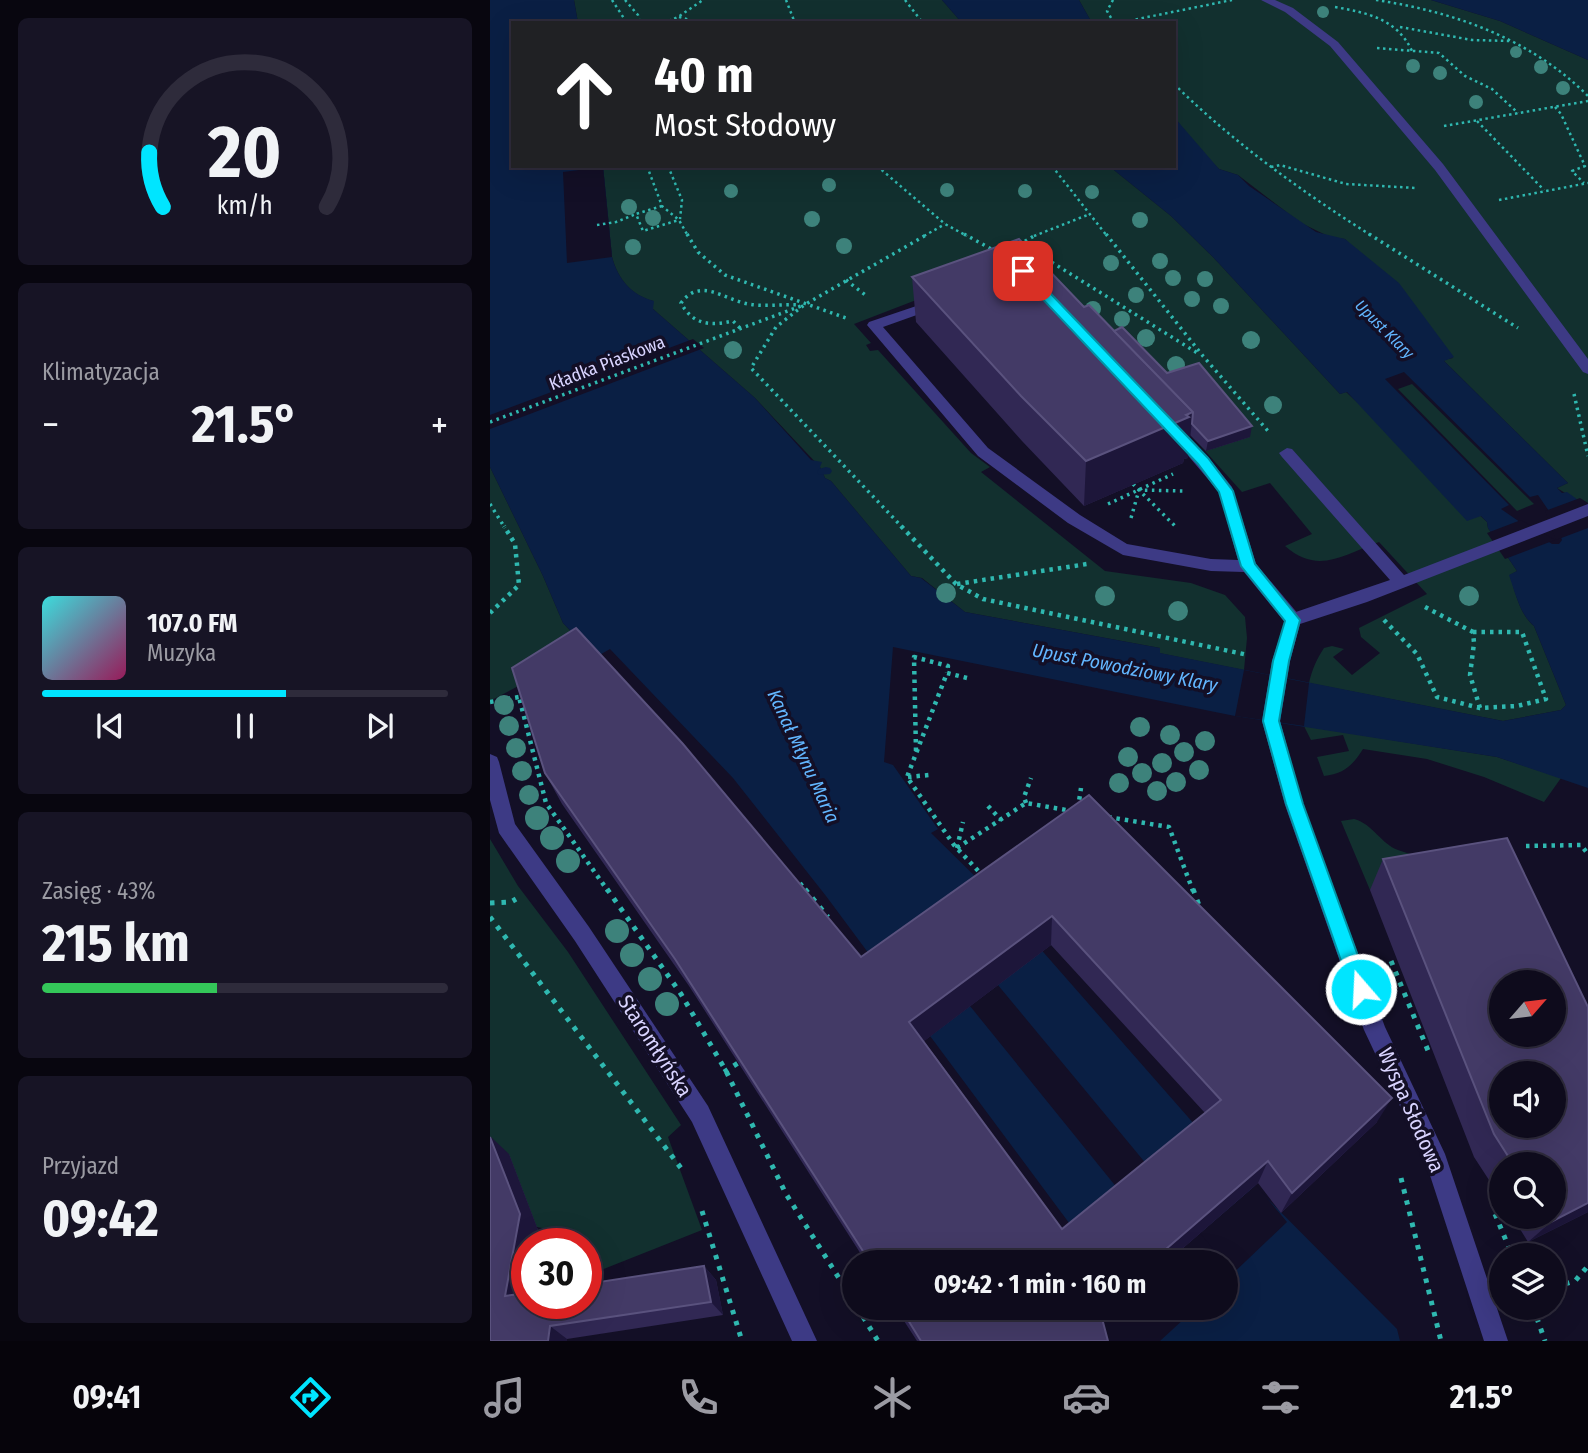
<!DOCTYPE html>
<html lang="pl">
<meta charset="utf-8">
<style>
body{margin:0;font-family:"Fira Sans Condensed",sans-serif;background:#171425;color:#f1f3f6;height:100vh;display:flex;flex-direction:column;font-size:26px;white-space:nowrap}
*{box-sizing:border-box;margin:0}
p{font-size:23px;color:#9b9ba3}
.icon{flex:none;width:38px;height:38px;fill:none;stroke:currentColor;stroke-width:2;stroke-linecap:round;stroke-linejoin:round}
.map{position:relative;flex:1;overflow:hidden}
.details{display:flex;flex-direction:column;gap:18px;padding:18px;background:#08060f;width:490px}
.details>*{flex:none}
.banner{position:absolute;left:21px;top:21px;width:665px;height:147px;border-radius:0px;box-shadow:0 7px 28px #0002,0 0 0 2px #2e2b3b;background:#202124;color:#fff;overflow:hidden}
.needle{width:46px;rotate:62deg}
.tools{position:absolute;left:999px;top:970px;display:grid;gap:14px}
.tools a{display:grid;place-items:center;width:77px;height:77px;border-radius:50%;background:#0e0b1c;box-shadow:0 7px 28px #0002,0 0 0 2px #2e2b3b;font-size:35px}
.speed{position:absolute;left:21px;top:1228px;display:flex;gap:14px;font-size:35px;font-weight:700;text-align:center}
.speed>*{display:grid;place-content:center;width:91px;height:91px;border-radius:50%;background:#0e0b1c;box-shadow:0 7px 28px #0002,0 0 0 2px #2e2b3b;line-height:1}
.speed .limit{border:10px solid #d22;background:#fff;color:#111}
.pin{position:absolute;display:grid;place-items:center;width:60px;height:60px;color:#fff;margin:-30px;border-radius:14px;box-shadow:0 4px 10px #0006}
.me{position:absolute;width:77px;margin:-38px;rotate:341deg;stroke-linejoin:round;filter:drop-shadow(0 0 5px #0008)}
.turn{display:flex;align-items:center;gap:24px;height:147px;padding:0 28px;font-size:32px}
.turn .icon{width:91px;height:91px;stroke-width:2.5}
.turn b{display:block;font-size:49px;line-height:60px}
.big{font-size:52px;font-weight:700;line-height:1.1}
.details .widget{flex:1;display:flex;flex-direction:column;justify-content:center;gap:10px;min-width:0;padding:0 24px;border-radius:10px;background:#171425}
.details .dial{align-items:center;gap:0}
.dial svg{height:182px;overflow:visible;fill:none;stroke:#2e2b3b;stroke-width:7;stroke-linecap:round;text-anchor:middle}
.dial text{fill:#f1f3f6;stroke:none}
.song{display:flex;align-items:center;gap:21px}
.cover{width:84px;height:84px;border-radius:10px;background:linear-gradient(135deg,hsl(180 70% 55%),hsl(330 70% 35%))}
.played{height:7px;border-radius:4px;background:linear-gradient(90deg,#00e5ff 60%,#2e2b3b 60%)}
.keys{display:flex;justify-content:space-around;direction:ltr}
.heat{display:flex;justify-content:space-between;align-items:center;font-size:38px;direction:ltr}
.charge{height:10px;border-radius:5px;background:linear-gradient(90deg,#34c759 43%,#2e2b3b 0)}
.trip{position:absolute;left:352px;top:1250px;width:396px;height:70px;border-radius:35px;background:#0e0b1c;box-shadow:0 7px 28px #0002,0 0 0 2px #2e2b3b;font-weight:700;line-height:70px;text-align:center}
.dock{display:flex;height:112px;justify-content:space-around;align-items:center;background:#06040b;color:#9b9ba3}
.dock .icon{width:49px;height:49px}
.dock .current{color:#00e5ff}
.dock b{font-size:32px;color:#f1f3f6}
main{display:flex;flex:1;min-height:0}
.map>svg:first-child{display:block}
</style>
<main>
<section class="details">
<div class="widget dial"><svg viewBox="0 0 100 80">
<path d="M14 69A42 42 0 1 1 86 69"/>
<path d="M14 69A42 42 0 0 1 8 45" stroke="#00e5ff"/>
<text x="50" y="56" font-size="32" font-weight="700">20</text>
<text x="50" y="72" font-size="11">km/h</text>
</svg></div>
<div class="widget"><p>Klimatyzacja</p>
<div class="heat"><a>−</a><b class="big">21.5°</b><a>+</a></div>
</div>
<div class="widget">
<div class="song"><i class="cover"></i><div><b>107.0 FM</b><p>Muzyka</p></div></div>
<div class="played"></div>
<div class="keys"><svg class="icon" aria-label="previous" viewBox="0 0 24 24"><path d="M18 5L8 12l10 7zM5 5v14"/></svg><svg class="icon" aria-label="pause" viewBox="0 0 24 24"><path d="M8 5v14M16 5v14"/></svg><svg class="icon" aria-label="next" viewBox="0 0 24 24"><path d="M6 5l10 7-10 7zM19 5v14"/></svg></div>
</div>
<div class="widget"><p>Zasięg · 43%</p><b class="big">215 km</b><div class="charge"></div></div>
<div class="widget"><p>Przyjazd</p><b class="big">09:42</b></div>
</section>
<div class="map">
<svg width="1098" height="1341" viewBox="0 0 1098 1341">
<rect width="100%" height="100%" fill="#130f26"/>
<g fill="#12302f">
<polygon points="84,0 452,0 472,23 88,23"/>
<polygon points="589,0 941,0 1010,21 1098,60 1098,507 1067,488 1078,483 953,360 963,358 855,239 840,237 811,223 748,175 729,169 712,152 684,117 684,23 602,23"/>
<path d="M113 166H619L681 216 723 257 850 394 856 392 997 522 998 528 1027 571 1020 575C1025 592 1030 615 1044 626L1076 705 1071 710 1013 721 819 683C822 670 826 660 834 648L842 646 854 649 843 657 862 675 890 653 871 637 869 628 937 594 889 542C853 555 828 575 795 546L822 534 780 483 752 492 617 342 530 260 364 324 381 343 376 345 380 351 388 350 481 453 500 467 491 472 615 571 701 583 735 595 755 617 757 638 754 670 669 653 670 648 475 612 432 578 421 576 341 481 335 478 330 467 265 398 163 309V301C141 295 128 279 122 257Z"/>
<polygon points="922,384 1044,504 1027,511 908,389"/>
<polygon points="0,467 53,576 73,623 98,649 0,701"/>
<path d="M814 726 1007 757 1071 778 1054 802 994 777 937 759 873 749C863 765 854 774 834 776L827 757 859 751 853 735 821 740Z"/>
<path d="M864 819C883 824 891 844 908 850 937 861 970 863 1000 869L880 890 851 821Z"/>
<polygon points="0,839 28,886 78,952 191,1125 178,1137 212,1230 96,1276 96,1244 48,1244 52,1228 47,1227 0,1165"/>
</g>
<g fill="#0a1f44" fill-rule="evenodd">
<path d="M0 0H84L88 23H23V166H113L122 257C128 279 141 295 164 301L163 309 265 398 321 460 332 462 330 467 335 478 341 481 421 576 431 578 475 612 670 648V653L1013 721 1071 710 1076 705 1044 626C1030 615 1025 592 1019 575L1027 571 998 528 997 522 991 516 977 521 857 392 850 394 723 257 681 216 619 166H684V117L729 169 748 175 759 186 826 232 855 239 909 283 964 357 954 361 1078 483 1067 488 1072 493 1077 492 1098 507V788L1007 757 745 716 403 647 394 762 403 765 448 829 441 833 497 888 712 1133 907 1329 910 1341H619L609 1307H735V1281L745 1271 459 926 480 1006 687 1262H596L588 1235 336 896 243 778 120 649 106 657 73 623 53 576 0 467ZM914 372 1040 497 1048 495 1061 514 1072 540 1069 544H1062L1011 509 1019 505 895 379Z"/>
<polygon points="452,0 589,0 602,23 472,23"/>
<polygon points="941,0 1098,0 1098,60 1010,21"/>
</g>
<g fill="#130f26">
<polygon points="113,167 122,257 77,263 73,172"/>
<polygon points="203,339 214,348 0,429 0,415"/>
<polygon points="1090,498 1098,503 1098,528 1066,540 1055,511"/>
<polygon points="1031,520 1065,540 1015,559 997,533"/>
<polygon points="754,670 819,683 814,726 745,716"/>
<polygon points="766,1185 797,1222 735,1281 735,1276 741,1271 710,1233"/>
<polygon points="624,1307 707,1307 670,1341 616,1341 609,1320"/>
</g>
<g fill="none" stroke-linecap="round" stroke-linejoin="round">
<polygon fill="#0a1f44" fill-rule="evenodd" points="336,467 340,468 342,471 340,474 329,475 327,472 329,469"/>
<g stroke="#2fb8b0" stroke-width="2.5" stroke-dasharray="2.5 3.5" stroke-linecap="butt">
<polyline points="122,0 137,23"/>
<polyline points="135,0 148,15 150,23"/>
<polyline points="296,0 305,23"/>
<polyline points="415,0 433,23"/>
<polyline points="623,0 617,11 624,23"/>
<path d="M886 0C965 12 1041 39 1098 96"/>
<path d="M845 7C878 13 907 19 922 51"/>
<polyline points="189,17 211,23"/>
<polyline points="173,23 188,17 213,0"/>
<polyline points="628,23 742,0"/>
<polyline points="910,27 982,40 1019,41"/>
<polyline points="887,48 949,53 975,76 1002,89 1028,113"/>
<path d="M684 84C744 143 811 191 882 236"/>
<polyline points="1065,107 1071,114 1095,166 1082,171 1094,183"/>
<polyline points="987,121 1054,190"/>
<polyline points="954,126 1098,101"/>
<polyline points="157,166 172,206 189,220 198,236"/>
<polyline points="178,166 192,200 190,219"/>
<polyline points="387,166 455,224 477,236"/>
<polyline points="562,166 617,236"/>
<polyline points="781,167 790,165 856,184 926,188"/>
<polyline points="1009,200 1098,183"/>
<polyline points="172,206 146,214 153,231 189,220"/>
<polyline points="107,225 126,222 146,214"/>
<polyline points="434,236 455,224"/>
<polyline points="544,236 600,214"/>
</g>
<g stroke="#2fb8b0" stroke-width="3.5" stroke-dasharray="2.5 4.5" stroke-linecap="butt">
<polyline points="197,234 208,252 235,275 356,318"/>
<polyline points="474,234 505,251"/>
<polyline points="616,234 713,356 778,431"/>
<polyline points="879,234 1028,328"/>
<polyline points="529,245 547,234"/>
<polyline points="542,257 555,258 709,354"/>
<polyline points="356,280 378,297"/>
<path d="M250 328 243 321C220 326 203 325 191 303 210 277 233 299 258 304 274 307 292 304 309 305"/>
<polyline points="1084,394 1098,456"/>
<polyline points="0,422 311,306"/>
<polyline points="643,484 685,526"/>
<polyline points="0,504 15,528"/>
<polyline points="618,504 683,474"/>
<polyline points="641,518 649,490 695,491"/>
<polyline points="413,528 261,368 286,327 314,305 438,234"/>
</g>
<g stroke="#2fb8b0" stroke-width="4.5" stroke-dasharray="3.5 5" stroke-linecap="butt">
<polyline points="411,526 466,584 493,599 758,655"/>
<polyline points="467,584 597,564"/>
<polyline points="935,607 983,632"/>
<polyline points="0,613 29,585 25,544 14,526"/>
<polyline points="894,620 927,654 947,697 990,708"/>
<polygon points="983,632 1032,632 1056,699 1027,706 990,708 980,675 984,643"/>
<polyline points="477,678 457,673 417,777 464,845 492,875"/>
<polyline points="34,694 29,697 56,803 118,891"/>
<polyline points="0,702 29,697"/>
<polyline points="426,751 424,657 458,666 457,673"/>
<polyline points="418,777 439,775"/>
<polyline points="536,803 534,797 541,778"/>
<polyline points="498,806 511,820"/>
<polyline points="588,808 591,788"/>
<polyline points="618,817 679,827 703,891"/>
<polyline points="1036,846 1091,845 1098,854"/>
<polyline points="467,848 536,803 582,811"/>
<polyline points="467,848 473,822"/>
<polyline points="310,883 316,891"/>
</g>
<g stroke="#2fb8b0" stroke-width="5" stroke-dasharray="4.5 7" stroke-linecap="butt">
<polyline points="117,889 191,994 236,1071 296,1194 364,1302"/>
<polyline points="315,889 338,917"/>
<polyline points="703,889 710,908"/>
<polyline points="0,903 21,902 26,899"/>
<polyline points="0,917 194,1172"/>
<polyline points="901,961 939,1053"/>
<polyline points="234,1072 248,1063"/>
<polyline points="911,1178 951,1341"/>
<polyline points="212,1211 252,1341"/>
<polyline points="1005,1214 1022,1255"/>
<polyline points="1064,1287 1085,1281 1098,1266"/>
<polyline points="367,1307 388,1341"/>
<polyline points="1043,1307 1055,1341"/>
</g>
<polygon fill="#3d3a85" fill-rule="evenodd" points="447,299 452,300 452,306 393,327 498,448 590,515 637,544 721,559 748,560 729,492 677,431 684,426 689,427 718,457 742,487 766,564 809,615 811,620 809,625 797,625 754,572 721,571 633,555 578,523 488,456 377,325 379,322"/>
<g fill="#3d3a85" fill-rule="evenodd">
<polygon points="771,0 785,0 803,8 848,42 953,164 1098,359 1098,374 1093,372 945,170 840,46 795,12"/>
<polygon points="797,448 802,449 914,575 1098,504 1098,516 877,602 810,624 800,661 790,721 813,805 895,1027 955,1154 1018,1341 994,1341 934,1157 874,1030 795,805 772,721 782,661 797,615 900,580 792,457 789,453"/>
<polygon points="0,754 7,757 9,762 25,824 99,927 218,1106 327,1341 302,1341 202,1122 85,941 9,833 0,800"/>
</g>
</g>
<g fill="#3d827b">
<circle cx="833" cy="12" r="6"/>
<circle cx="1026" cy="52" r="6"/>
<circle cx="923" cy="66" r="7"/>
<circle cx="1051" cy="67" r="7"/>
<circle cx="950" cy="73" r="7"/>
<circle cx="1073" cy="88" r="7"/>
<circle cx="986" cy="102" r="7"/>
<circle cx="339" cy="185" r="7"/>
<circle cx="457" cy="190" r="7"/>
<circle cx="241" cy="191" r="7"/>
<circle cx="535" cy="191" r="7"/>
<circle cx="602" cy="192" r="7"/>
<circle cx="139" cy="207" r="8"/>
<circle cx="163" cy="218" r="8"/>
<circle cx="322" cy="219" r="8"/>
<circle cx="650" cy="220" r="8"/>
<circle cx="354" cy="246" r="8"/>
<circle cx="143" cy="247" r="8"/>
<circle cx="670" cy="261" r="8"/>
<circle cx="621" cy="263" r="8"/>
<circle cx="683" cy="278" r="8"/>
<circle cx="715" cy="279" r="8"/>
<circle cx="646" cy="295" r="8"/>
<circle cx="702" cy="299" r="8"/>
<circle cx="731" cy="306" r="8"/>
<circle cx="603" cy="309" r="8"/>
<circle cx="632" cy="319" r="8"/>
<circle cx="656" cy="338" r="9"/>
<circle cx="761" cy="340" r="9"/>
<circle cx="243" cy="350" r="9"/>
<circle cx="686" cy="365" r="9"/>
<circle cx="783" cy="405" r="9"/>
<circle cx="456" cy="593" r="10"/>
<circle cx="615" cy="596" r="10"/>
<circle cx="979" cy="596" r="10"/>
<circle cx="688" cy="611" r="10"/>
<circle cx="14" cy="705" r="10"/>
<circle cx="19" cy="726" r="10"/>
<circle cx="650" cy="727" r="10"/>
<circle cx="680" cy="735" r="10"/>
<circle cx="715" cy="741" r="10"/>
<circle cx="26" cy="748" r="10"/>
<circle cx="694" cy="752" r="10"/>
<circle cx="638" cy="757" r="10"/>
<circle cx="672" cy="763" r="10"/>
<circle cx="709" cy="770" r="10"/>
<circle cx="32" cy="771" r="10"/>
<circle cx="652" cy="773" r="10"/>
<circle cx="686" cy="782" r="10"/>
<circle cx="629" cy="783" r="10"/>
<circle cx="667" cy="791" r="10"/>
<circle cx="39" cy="795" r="10"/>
<circle cx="47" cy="818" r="12"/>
<circle cx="62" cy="838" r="12"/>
<circle cx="78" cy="861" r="12"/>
<circle cx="127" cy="931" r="12"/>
<circle cx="142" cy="955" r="12"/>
<circle cx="160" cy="979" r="12"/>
<circle cx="177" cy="1004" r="12"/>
</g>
<g fill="#312854" fill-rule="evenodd">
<polygon points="422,277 594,307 760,437 716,451 700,435 698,458 694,459 693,463 594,506 532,441 426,322"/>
<path d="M55 773 371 957 599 795 887 1122 791 1213 768 1183 677 1262H376L199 986 72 804ZM561 945 715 1113 572 1229 434 1041Z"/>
<polygon points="893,859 1098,1007 1098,1212 1038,1242 1022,1216 1064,1216 1064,1164 1012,1164 1012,1200 984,1157 880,890"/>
<polygon points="19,1154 48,1230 45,1244 37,1244 37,1304 214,1266 226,1280 233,1315 77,1339 77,1341 0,1341"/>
<polygon points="405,1307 624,1307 612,1318 618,1341 427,1341"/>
</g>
<g fill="#1d163a">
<polygon points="703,412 698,458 694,459 693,463 594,506 596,461"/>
<polygon points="762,426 760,437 716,451 718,441"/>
<polygon points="562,916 561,945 425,1048 419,1022"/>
<polygon points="902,1098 887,1122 791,1213 802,1193"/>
<polygon points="1,1137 19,1154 48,1230 45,1244 37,1244 37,1292 34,1309 15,1296"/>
<polygon points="778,1161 768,1183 677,1262 661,1262"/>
<polygon points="1098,1203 1098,1212 1038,1242 1061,1222"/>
<polygon points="214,1266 226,1280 233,1315 221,1302"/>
<polygon points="609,1307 624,1307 606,1323"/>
<polygon points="60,1326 77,1339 77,1341 58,1341"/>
</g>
<g fill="#433a66" stroke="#5a527e" stroke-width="2" fill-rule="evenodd">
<polygon points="529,239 594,307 599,305 703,412 696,415 699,417 596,461 531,396 422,277"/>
<polygon points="632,327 677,373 709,363 762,426 718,441 702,424 703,412 624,331"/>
<path d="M86 628 193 744 371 957 599 795 902 1098 802 1193 778 1161 661 1262H380L185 959 55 773 22 668ZM562 916 731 1100 572 1229 419 1022Z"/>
<path d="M1017 838 1098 1007V1203L1061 1222 1057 1216H1064V1164H1023L1004 1134 893 859ZM1012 982H1064V1034H1012ZM1012 1073H1064V1125H1012Z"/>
<polygon points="0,1137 30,1214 15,1296 37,1293 37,1304 96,1304 96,1284 214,1266 221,1302 60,1326 58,1341 0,1341"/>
<polygon points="410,1307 609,1307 618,1341 431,1341"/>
</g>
<polygon fill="#00e5ff" stroke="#0095a6" stroke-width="2" points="533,268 537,269 718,458 743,491 765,564 810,620 799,661 789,721 813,804 880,989 877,995 871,998 864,995 861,989 796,804 773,721 783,661 795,621 751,566 729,492 708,464 529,274 527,271"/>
<g text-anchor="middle" stroke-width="7" stroke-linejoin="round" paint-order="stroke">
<g font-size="16" font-style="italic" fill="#62b6ff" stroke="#130f26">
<text transform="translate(895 329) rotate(45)" y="6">Upust Klary</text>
</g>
<g font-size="18" fill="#d9d4ff" stroke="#130f26">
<text transform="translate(117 363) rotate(-21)" y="6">Kładka Piaskowa</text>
</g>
<g font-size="19" font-style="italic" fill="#62b6ff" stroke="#130f26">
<text transform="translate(635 667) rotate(11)" y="7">Upust Powodziowy Klary</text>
<text transform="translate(314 756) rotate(65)" y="7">Kanał Młynu Maria</text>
</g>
<g font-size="21" fill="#d9d4ff" stroke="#130f26">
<text transform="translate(165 1046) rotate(57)" y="7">Staromłyńska</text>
<text transform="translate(921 1110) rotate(66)" y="7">Wyspa Słodowa</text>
</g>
</g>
</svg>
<div class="tools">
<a><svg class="needle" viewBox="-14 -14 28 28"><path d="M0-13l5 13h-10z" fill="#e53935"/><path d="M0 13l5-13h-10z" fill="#9b9ba3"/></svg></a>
<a><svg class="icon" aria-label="sound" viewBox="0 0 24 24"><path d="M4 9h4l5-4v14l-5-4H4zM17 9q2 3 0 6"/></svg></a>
<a><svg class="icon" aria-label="search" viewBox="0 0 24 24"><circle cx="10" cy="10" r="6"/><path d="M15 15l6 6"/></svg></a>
<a><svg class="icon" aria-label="layers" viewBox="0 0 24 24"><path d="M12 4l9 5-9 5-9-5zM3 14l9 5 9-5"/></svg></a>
</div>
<div class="speed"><div class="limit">30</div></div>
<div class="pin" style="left:533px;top:271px;background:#d93025"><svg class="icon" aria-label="arrive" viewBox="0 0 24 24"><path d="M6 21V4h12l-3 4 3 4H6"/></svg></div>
<svg class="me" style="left:871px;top:989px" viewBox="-20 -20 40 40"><circle r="17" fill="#00e5ff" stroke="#fff" stroke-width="3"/><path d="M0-11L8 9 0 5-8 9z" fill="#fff"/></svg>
<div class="trip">09:42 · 1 min · 160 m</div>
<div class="banner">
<div class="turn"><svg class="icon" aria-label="ahead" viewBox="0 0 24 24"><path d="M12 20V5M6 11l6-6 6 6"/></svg><div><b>40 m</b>Most Słodowy</div></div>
</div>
</div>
</main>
<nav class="dock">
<b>09:41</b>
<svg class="icon current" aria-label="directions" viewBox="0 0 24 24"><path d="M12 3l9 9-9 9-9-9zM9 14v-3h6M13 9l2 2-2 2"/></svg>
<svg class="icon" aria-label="music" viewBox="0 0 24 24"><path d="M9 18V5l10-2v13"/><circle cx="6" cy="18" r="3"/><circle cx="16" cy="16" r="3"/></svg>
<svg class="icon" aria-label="phone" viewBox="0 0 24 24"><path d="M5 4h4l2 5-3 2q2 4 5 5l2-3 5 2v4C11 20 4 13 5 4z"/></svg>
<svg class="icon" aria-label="climate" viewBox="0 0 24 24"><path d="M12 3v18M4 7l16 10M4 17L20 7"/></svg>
<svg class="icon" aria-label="car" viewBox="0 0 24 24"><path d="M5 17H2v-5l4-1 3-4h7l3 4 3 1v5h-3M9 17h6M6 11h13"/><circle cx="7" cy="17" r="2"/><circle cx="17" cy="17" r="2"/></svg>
<svg class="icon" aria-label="filters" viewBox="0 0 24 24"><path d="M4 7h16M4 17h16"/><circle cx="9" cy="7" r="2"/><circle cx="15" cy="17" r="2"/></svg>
<b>21.5°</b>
</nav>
